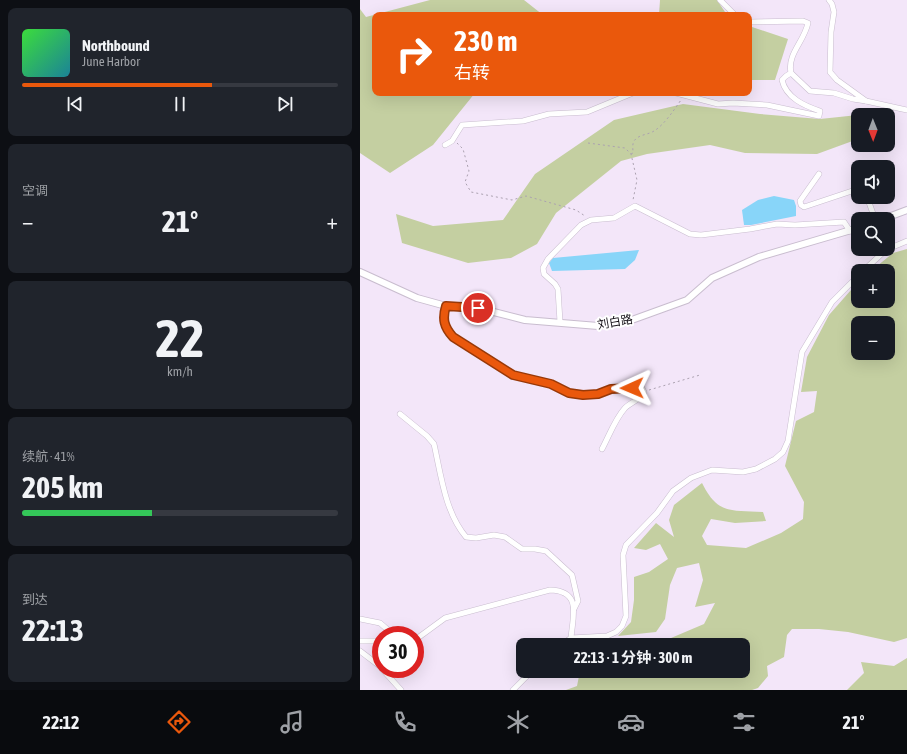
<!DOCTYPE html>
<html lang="zh">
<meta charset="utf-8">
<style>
body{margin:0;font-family:"Asap Condensed","Noto Sans SC",sans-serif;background:#20242c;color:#f1f3f6;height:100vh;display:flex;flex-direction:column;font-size:15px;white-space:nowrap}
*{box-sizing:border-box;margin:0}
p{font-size:13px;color:#9ea1a6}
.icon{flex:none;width:22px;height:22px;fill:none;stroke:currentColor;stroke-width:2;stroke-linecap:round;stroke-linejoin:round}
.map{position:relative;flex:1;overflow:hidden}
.panel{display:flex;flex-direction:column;gap:8px;padding:8px;background:#0d0f14;width:360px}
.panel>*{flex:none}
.guide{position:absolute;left:12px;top:12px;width:380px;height:84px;border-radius:8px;box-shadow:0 4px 16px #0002;background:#ea580c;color:#fff;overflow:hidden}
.needle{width:26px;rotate:179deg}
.controls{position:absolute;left:491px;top:108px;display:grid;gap:8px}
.controls a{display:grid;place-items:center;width:44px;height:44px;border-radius:8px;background:#171b24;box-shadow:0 4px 16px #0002;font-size:20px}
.speed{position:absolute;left:12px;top:626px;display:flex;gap:8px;font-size:20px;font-weight:700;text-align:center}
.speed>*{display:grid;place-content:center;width:52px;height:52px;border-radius:50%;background:#171b24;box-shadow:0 4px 16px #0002;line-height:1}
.speed .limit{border:6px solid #d22;background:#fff;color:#111}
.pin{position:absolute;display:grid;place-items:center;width:34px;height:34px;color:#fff;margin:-17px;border:2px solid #fff;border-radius:50%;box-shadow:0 1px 4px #0007}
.me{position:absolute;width:44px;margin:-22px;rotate:269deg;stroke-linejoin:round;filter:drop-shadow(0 0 3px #0008)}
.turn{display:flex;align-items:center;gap:14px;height:84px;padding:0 16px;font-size:18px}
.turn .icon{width:52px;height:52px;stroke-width:2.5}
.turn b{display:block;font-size:28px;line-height:34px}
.big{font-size:30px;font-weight:700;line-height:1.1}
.panel .card{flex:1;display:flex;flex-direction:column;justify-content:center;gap:6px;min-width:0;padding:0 14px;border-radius:8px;background:#20242c}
.panel .dial{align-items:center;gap:0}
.dial b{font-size:52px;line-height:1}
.song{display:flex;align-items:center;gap:12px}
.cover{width:48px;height:48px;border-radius:6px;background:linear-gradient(135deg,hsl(120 70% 55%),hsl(190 70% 35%))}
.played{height:4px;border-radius:2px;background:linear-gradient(90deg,#ea580c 60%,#363941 60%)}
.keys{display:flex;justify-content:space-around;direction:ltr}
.heat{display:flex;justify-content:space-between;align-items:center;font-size:22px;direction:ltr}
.charge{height:6px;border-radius:3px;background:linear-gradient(90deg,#34c759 41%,#363941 0)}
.trip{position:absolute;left:156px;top:638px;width:234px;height:40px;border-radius:8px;background:#171b24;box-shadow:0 4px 16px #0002;font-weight:700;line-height:40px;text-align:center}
.tabs{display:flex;height:64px;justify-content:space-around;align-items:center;background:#090b0e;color:#9ea1a6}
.tabs .icon{width:28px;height:28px}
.tabs .current{color:#ea580c}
.tabs b{font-size:18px;color:#f1f3f6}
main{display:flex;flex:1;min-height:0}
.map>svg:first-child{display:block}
</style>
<main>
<section class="panel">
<div class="card">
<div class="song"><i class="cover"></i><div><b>Northbound</b><p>June Harbor</p></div></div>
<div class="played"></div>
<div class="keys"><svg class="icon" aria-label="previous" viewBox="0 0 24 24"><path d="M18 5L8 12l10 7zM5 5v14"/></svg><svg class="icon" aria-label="pause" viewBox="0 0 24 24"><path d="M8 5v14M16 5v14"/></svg><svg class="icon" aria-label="next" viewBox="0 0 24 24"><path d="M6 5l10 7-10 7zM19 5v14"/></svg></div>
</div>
<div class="card"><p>空调</p>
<div class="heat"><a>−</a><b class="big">21°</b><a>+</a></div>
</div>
<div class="card dial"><b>22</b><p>km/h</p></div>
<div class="card"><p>续航 · 41%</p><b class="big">205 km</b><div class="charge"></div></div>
<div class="card"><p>到达</p><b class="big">22:13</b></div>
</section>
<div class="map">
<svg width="547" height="690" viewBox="0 0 547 690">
<rect width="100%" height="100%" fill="#f3e6f9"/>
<g fill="#c4cfa1" fill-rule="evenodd">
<polygon points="70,0 164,0 183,15 15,15 15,93 115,93 73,145 30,173 0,153 0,9 6,17"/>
<polygon points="300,0 357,0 367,15 299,15"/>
<polygon points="389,26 428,39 415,80 389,80"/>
<polygon points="323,104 400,114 460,119 498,115 498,139 457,154 385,153 350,145 287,154 261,161 196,213 177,244 151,258 108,263 42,243 36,214 73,226 143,220 175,174 254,120"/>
<path d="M547 249V638L534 642 488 632 459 629H432L427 635 424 657 407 666 408 676 398 688 392 690H206L217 686 220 671H383V645H260L293 638 304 641 344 624 355 603 335 607 343 580 339 563 317 568 310 585 305 619 296 632 258 636 271 622 274 600V577L289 572 308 559 300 544 286 550 274 548 296 523 314 537 309 520 314 505 342 483C358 515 371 510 403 512L406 521 375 523 351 519 342 536 347 545 386 548 421 533 443 519 444 502 425 466 436 421 454 412 457 391 441 392 447 357 469 315 498 282V301H528V271H511L533 253ZM498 323H528V353H498Z"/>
<polygon points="547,658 547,690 487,690 504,673 501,662 534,666"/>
</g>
<g fill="#88d5f9">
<polygon points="414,196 434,200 436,206 436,216 391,225 384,225 382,210 398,200"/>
<polygon points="279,250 275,260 265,269 192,271 189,263 193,258"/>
</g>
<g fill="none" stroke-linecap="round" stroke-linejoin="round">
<defs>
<g id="minor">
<polyline points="360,0 375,15"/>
<polyline points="469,0 472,4 474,12 471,32 470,72 477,80 506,101 547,110"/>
<path d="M389 22 443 21 448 23C444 42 427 54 431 73L450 91 474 93 493 99 506 101"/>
<path d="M316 93 358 104 373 103 407 105 459 116 460 111C445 106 426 98 422 80L426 76 431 73"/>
<polyline points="85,145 92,141 102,125 163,121 189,114 227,112 273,93"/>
<polyline points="459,174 440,201 441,205 444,207 498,189"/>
<polyline points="507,197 515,219"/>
<polyline points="528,249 547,241"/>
<polyline points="503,271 527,249"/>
<path d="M86 306C82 319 84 327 93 337L153 375 191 384 209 393 223 395 238 394 251 389 282 388 284 392C282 399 271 402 265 408 255 419 249 436 242 449"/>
<polyline points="200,322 198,289 195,284 184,274 183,268 188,259 221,225 231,220 254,218 275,206 330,234 341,235 390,229 417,224 435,225 484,222 490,231"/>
<path d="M40 414 67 436 74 444C81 475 85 512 106 537L116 538 134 535 145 537 162 549H175L186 551 212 575 218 601 214 609"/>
<polyline points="0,619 20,623 34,635"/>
<path d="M55 640 85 618 190 590C222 591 213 615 211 638"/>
<polyline points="0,641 21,641"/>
<polyline points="201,645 211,638 247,636 256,632 262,626 266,616 263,555 266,545 297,513 313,491 331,478 352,470 383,472 396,469 415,459 423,452 428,441 442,352 472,302 498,276"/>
<polyline points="0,651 21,667"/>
<polyline points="22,669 41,690"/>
<polyline points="153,690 172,671"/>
</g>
<g id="tertiary">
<polyline points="523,219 547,210"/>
<polyline points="0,272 57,298 86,306 118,308 165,320 238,326 269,321 327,300 352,278 399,257 498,228"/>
</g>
</defs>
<use href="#minor" stroke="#c9bdcf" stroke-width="6"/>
<use href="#tertiary" stroke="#c9bdcf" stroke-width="8"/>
<g stroke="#aba1b0" stroke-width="1" stroke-dasharray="2 3" stroke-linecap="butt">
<polyline points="97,143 103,149 109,171 105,182 111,192 152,200 166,196 216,210 225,216"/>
<polyline points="228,143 265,148 271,154 277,180 273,200"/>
<path d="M271 154 273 153C273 149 272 145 274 141 279 134 288 135 294 131 304 125 314 110 321 100"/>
<polyline points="289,390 340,375"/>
</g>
<use href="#minor" stroke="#fff" stroke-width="5"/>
<use href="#tertiary" stroke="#fff" stroke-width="6"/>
</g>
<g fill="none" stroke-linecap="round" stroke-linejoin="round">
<defs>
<path id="route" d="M118 308 86 306C82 319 84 327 93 337L153 375 191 384 209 393 223 395 238 394 251 389 272 388"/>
</defs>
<use href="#route" stroke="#983908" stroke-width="10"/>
<use href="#route" stroke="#ea580c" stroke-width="7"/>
</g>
<g text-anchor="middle" stroke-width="4" stroke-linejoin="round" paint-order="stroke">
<g font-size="12" fill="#171319" stroke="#fff">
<text transform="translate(255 322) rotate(-10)" y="4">刘白路</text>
</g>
</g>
</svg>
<div class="controls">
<a><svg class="needle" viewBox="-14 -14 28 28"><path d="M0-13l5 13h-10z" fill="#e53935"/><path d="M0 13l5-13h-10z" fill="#9ea1a6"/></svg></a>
<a><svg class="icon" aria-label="sound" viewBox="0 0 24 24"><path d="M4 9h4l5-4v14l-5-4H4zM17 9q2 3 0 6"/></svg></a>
<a><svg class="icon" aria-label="search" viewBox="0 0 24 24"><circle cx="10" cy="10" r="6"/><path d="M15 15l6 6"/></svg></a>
<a>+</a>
<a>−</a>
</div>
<div class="speed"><div class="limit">30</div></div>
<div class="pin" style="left:118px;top:308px;background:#d93025"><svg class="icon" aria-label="arrive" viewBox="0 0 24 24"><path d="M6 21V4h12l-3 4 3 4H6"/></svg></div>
<svg class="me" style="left:272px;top:388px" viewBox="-20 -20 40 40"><path d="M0-17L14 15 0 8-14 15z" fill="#ea580c" stroke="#fff" stroke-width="4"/></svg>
<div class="trip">22:13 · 1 分钟 · 300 m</div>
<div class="guide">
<div class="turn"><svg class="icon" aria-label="right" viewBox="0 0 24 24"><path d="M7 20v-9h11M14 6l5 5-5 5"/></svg><div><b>230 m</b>右转</div></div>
</div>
</div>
</main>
<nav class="tabs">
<b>22:12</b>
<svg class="icon current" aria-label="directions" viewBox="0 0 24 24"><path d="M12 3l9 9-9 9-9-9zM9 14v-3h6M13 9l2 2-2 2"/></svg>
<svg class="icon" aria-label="music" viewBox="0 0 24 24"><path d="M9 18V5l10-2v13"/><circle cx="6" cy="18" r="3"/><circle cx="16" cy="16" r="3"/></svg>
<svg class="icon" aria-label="phone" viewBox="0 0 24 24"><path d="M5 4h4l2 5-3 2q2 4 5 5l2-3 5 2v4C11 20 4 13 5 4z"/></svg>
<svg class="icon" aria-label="climate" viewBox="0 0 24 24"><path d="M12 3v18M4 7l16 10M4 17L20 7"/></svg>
<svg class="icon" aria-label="car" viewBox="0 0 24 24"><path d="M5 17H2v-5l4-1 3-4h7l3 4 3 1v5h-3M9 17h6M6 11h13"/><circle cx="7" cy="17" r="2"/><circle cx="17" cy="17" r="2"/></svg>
<svg class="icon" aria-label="filters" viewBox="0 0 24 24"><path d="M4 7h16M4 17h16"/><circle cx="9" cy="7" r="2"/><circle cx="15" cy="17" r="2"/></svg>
<b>21°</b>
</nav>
